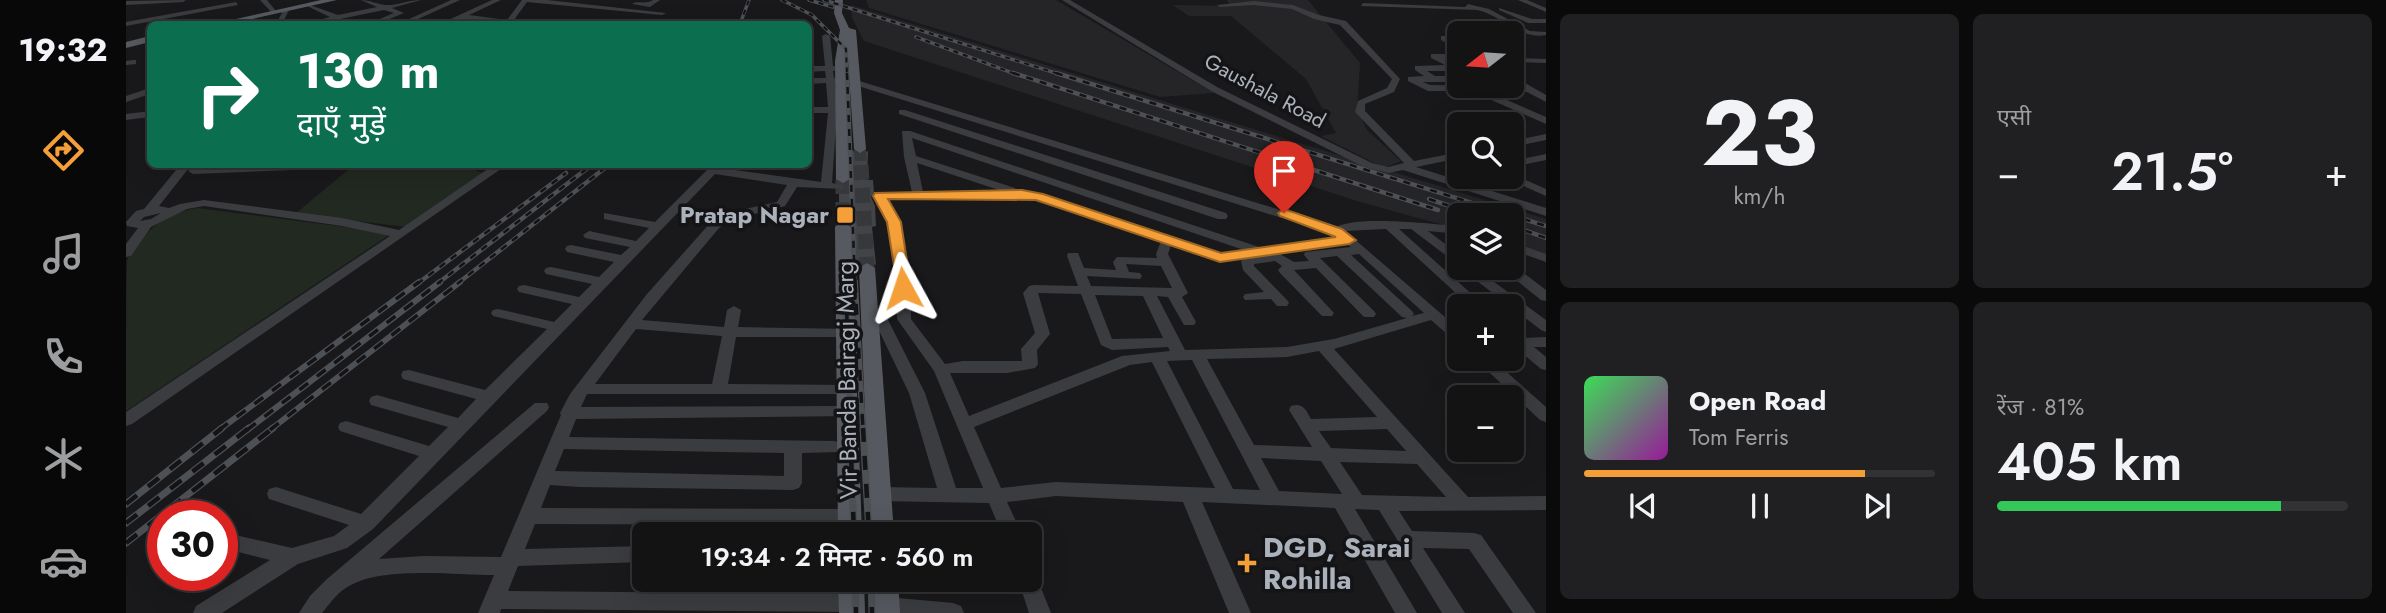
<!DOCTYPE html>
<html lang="hi">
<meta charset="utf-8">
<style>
body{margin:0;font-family:Jost,"Noto Sans Devanagari",sans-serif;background:#202022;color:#f1f3f6;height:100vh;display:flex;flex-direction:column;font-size:26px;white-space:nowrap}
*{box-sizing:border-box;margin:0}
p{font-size:23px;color:#9d9ea0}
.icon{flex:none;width:38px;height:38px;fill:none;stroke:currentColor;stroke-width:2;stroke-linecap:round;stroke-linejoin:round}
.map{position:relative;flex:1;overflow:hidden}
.sheet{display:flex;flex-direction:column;gap:14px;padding:14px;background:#0a0a0b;width:840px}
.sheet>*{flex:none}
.top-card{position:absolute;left:21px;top:21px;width:665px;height:147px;border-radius:10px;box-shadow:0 7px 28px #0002,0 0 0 2px #323234;background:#0b6e4f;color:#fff;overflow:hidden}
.needle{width:46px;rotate:253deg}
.buttons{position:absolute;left:1321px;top:21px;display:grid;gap:14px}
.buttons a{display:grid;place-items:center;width:77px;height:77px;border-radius:10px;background:#131314;box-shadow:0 7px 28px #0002,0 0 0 2px #323234;font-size:35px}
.speed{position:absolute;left:21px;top:500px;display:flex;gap:14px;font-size:35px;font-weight:700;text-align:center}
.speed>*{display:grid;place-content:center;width:91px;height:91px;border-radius:50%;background:#131314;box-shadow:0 7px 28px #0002,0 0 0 2px #323234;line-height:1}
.speed .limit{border:10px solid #d22;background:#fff;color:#111}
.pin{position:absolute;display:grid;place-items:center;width:60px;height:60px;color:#fff;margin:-72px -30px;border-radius:50% 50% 50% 0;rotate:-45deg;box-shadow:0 0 7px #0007}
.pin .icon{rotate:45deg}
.me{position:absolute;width:77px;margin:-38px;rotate:355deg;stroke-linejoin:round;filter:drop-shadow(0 0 5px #0008)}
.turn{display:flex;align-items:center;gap:24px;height:147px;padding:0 35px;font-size:32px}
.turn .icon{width:91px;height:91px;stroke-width:2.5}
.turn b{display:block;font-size:49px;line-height:60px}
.big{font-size:52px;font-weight:600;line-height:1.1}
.sheet .card{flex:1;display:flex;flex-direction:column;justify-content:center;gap:10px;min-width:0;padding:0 24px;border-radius:10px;background:#202022}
.sheet .dial{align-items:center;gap:0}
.dial b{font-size:91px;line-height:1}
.song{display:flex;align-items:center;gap:21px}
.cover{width:84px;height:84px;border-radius:10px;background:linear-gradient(135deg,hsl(130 70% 55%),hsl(300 70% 35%))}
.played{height:7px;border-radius:4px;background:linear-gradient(90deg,#f49f38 80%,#323234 80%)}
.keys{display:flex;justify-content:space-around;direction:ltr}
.heat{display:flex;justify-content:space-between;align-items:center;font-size:38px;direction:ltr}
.charge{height:10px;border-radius:5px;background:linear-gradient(90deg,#34c759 81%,#323234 0)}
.sheet .tiles{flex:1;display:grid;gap:14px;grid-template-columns:repeat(2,1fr)}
.trip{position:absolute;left:506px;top:522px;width:410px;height:70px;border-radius:10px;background:#131314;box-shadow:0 7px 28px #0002,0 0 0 2px #323234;font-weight:600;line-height:70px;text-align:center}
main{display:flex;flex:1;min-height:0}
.dock{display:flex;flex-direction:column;width:126px;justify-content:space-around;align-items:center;background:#080808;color:#9d9ea0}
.dock .icon{width:49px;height:49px}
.dock .active{color:#f49f38}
.dock b{font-size:32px;color:#f1f3f6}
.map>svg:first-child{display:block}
</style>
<main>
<nav class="dock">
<b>19:32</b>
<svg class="icon active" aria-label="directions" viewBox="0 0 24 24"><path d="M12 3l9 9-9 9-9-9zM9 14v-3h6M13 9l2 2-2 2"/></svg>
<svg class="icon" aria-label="music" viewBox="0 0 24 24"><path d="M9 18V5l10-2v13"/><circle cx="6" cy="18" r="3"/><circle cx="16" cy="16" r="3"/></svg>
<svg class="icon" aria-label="phone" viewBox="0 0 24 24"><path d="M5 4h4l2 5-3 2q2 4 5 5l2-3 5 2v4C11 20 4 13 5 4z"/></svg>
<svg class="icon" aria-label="climate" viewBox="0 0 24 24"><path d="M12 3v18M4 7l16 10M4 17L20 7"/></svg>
<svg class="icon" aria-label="car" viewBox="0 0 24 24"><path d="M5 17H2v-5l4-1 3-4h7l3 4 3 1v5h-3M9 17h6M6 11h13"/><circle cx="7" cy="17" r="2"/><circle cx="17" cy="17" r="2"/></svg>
</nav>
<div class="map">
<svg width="1420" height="613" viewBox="0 0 1420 613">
<rect width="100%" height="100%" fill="#19191b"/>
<g fill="#252528">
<polygon points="740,0 930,0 1088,93 1034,97 743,8"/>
<polygon points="1101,0 1182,0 1234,63 1231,110 1241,130 1275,161 1258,168 1195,136 1210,133 1180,79 1105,16 1063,16 1047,5 1104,6"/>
<polygon points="725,5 1420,219 1420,256 1386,244 1386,215 1334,215 1333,229 1299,220 1231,201 738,41 726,18"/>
</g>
<g fill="#212921">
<polygon points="228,165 346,165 345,168 360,175 282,227 169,214"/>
<path d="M71 208 266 233 0 411C0 389 0 273 1 261 15 232 40 213 71 208Z"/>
</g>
<polygon fill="#434448" points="725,149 733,155 742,151 741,180 747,180 748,193 745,197 749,206 750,226 746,227 750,265 740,261 730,269 728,227 718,220 713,222 713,191 719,191 719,185 727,179"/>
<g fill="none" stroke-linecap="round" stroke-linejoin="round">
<polyline stroke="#36383b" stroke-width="12" stroke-dasharray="12 6" stroke-linecap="butt" points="734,149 735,167"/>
<g stroke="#36383b" stroke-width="15" stroke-dasharray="15 8" stroke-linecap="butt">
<polyline points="735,165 741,268"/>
<polyline points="717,179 717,227"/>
</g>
<g fill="#3a3c40" fill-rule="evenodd">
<polygon points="60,0 57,2 0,5 0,1"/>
<polygon points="134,0 141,0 150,11 150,13 146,13"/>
<path d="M235 0C244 0 250 4 259 5 270 6 283 0 295 0L266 8 278 13 251 24H242L268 13 258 10 190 24H178L204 17 181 6V4L212 15 251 7Z"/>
<polygon points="325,0 334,0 281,24 272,24"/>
<polygon points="366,0 375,0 343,15 381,20 396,0 421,0 540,13 536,15 401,2 385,24 335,19 331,21 349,24 326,24 318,22"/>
<path d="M527 0H534L524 7 506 4C512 0 520 5 527 0Z"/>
<polygon points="936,0 944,0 1091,87 1246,163 1262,167 1278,163 1229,112 1232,101 1261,88 1266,79 1214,25 1188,19 1166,9 1128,5 1094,7 1091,5 1128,1 1167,5 1193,15 1220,21 1274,79 1268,92 1239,104 1239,111 1288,161 1334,152 1334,158 1290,167 1420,208 1420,216 1277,170 1262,173 1238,167 1085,91"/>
<polygon points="1392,0 1401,0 1420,8 1420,12"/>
<polygon points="110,2 112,5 0,26 0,22"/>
<path d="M1237 3 1339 7 1342 4 1363 9 1404 31 1420 32V35C1393 40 1376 15 1351 10L1235 6Z"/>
<polygon points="1373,8 1406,19 1420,19 1420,23 1402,23 1373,10"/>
<polygon points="158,9 163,10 156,24 150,24"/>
<path d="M700 34 704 36 707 66 717 68 707 71 708 78 717 76 1210 227C1232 215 1306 224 1334 226V234L1302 231 1334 255V266L1285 229H1273L1359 306H1344L1260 229 1219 231 1334 330V343L1329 341 1305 320 1208 349 1342 497 1420 496V510L1273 511 1286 531 1348 533 1355 535 1410 613H1387L1343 549 1297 548 1339 613H1316L1253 510 1229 509 1291 613H1269L1209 508 1076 502 1125 613H1103L1057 502 930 496 881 502 896 534H876L863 503 754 501 747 499 745 494 747 489 754 487 811 488 783 393 746 316 753 312 760 316 799 393 830 488H857L808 371 771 319 770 268 763 229 747 196 753 193 786 192 778 157 776 131H784L1136 248 1212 238 1207 234 716 81 709 83 711 107 720 110 711 113 706 183 717 185V189L671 187 659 206 609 219 593 228 516 320 598 327 601 310 608 306 615 310 612 327 725 329 727 332 720 337H610L602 384 721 385 727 386 729 390 727 394H461L455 407 721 406 727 408 729 412 727 416 450 419 443 437 707 441 713 442 716 447 713 452 676 453V483L673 488 667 490 453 487 424 485 415 508 724 509 731 512 733 517 731 522 724 525 409 524 399 549 518 546V562L392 566 382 591 726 594 733 596 737 603 733 610 726 612 375 609 374 613H352L368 575C329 575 257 566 223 586 212 592 204 603 196 613H173L184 596 201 579 409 403H421L423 407 421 411 253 559 298 556 375 557 435 415 434 413 444 394 521 294 585 222 601 213 651 202 661 185 589 174 247 529 221 548 172 564 96 613H67L70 606 144 560 96 548V532L166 548 208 536 223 525 143 499 141 494 143 489 150 487 235 514 293 456 214 431 212 427 214 423 220 421 303 446 322 427 245 405 243 401 245 397 251 395 332 418 350 399 277 379 275 375 277 371 283 370 359 390 421 329 367 316 365 313 367 310 372 309 428 322 446 304 393 292 391 289 393 286 398 285 453 297 466 284 420 274 418 271 420 268 425 267 473 277 488 262 441 252 439 249 441 246 445 245 495 255 504 247 459 238 457 235 463 231 510 241 523 228 478 219V213L529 222 583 168 587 167 695 182 702 113H682V107H702L700 83 682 84V78H700L699 71 682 72V66H699L696 36ZM786 138 1118 250 1096 253 916 195 890 191 889 188 790 156ZM791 163 876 191 797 192ZM896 197 1035 241 1030 254 1031 258 991 257 987 262 990 270 958 268 952 253H942L941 256 952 286 908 285 903 286 897 293 909 333 895 349 896 361H837L819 364 785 319 784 268 775 229 760 199ZM1221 244 1225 247 1179 252 1178 255 1183 261 1168 262 1152 253ZM1045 245 1095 261 1119 258 1115 261 1117 270 1138 292 1119 294 1117 297 1119 300 1145 299 1151 306H1161L1163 303 1161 300 1128 266V264L1149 261 1156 266 1152 270 1154 273 1196 316H1206L1208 313 1168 270 1190 268 1238 317H1248L1250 314 1248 311 1194 258 1211 256 1276 317 1281 318 1208 339 1161 347 1059 350 1031 296 1042 297 1058 325H1068L1070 322 1056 297 1062 293 1042 254ZM1233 254 1298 313 1286 316 1288 314 1286 311 1225 255ZM1000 264 1035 266 1046 288 965 286 961 276 1014 279 1016 276 1014 273 1003 272ZM912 293 955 294 975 345 986 350 1042 347 1044 351 996 356 843 416 824 373H881L909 368 912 364 911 350 924 334ZM969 295 1017 296 1037 338 986 339ZM510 329 596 336 586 384H469ZM1193 351 1251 417 1185 419C1180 410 1177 402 1165 406L1163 410 1186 447 1128 445 1081 359 1161 357ZM1066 360 1134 490 1107 489 1041 361ZM1026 362 1089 488 930 482 875 488 848 427 1004 365ZM1261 429 1280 451 1205 448 1193 431ZM438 449 658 453V476L429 471ZM1135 458 1195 461 1216 494 1153 491ZM1214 462 1291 464 1320 497 1236 495Z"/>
<polygon points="1315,36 1321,36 1334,44 1334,50 1315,40"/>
<polygon points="1308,54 1321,54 1334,58 1334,63 1318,58 1334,65 1334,71 1301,71 1309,76 1334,76 1334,82 1297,82 1304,85 1392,86 1393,83 1399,83 1420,95 1420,102 1401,92 1360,91 1420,117 1420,124 1345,91 1302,91 1282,81 1282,77 1298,76 1289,70 1289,66 1319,65 1305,58 1305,54"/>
<polygon points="1386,58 1420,59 1420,63 1386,62"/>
<polygon points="7,60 10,60 10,64 0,65 0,61"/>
<polygon points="24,88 24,94 0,102 0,96"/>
<polygon points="773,110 779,110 1100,213 1102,216 1100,219 1092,219 773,114"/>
<polygon points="24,111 24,117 0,120 0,114"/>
<polygon points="1420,134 1420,140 1386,147 1386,141"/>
<polygon points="1420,154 1420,160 1386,167 1386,161"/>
<path d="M55 164H66L33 206 43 208 54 204 78 200 216 218 273 230 369 164H382L6 424 0 426V412L264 236 216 226 78 206 61 209 25 227 5 256 0 257V244L12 228 1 226 0 222 10 211 18 209ZM35 213 25 219 14 221 18 217Z"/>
<polygon points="149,164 197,166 192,169 67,174 62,171 67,168"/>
<polygon points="1386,174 1420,189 1420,196 1382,179 1381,177 1386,177"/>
<polygon points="1386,242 1420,254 1420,262 1386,250"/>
<polygon points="1387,265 1420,290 1420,301 1415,300 1375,268 1386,268"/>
<polygon points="1334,268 1349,268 1420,320 1420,332 1415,330"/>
<polygon points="1386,331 1398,338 1420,337 1420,347 1408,347 1420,357 1420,370 1415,369 1390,348 1386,346"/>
<polygon points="1349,359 1366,359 1420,407 1420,422 1414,420"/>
<polygon points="756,522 810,526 817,528 820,534 748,534 746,530 749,524"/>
<polygon points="903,570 909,573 925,613 903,613 892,579 903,579"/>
<polygon points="761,597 827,603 835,606 838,613 753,613 750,607 754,600"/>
</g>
<g fill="#56595f" fill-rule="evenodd">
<polygon points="195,0 211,0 104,24 88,24"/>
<polygon points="709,0 717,0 716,13 723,28 730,30 740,149 734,153 728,149 721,46 719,61 724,179 717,183 710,179 709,61 714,30 708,13"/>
<polygon points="24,36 24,42 0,48 0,42"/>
<polygon points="717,222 725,227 736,534 712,534 709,227"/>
<polygon points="741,263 749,268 768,534 744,534 733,268"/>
<polygon points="712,579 738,579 739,613 713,613"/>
<polygon points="746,579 772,579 774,613 748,613"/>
</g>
<defs>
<g id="rail-far3">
<polyline points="656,0 686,15 720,49 721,75"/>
<polyline points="683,0 707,7"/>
<polyline points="698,0 936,75"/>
<polyline points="614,24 623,0"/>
<polyline points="790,37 892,75"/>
</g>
<g id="rail-far2">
<polyline points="721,73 729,284"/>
<polyline points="887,73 1312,210"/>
<polyline points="930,73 1420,226"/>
<polyline points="1303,199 1350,215"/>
<polyline points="1386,226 1420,238"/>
<polyline points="291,284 440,173"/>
<polyline points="311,284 463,167"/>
<polyline points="331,284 484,164"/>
</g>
<g id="rail-far1">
<polyline points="729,282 737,430"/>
<polyline points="720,292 725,430"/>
<polyline points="93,430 293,282"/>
<polyline points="121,430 314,282"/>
<polyline points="144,430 334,282"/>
</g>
<g id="rail">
<polyline points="724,428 728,534"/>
<polyline points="737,428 743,534"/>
<polyline points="0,504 96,428"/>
<polyline points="0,523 123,428"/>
<polyline points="0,543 147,428"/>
<polyline points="729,579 730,613"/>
<polyline points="745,579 746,613"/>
</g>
</defs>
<use href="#rail-far3" stroke="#4d5055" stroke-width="3.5"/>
<use href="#rail-far2" stroke="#4d5055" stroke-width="4.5"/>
<use href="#rail-far1" stroke="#4d5055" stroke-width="6"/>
<use href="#rail" stroke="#4d5055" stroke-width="7"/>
<use href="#rail-far3" stroke="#141416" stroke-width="2" stroke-dasharray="5" stroke-linecap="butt"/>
<use href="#rail-far2" stroke="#141416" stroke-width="2.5" stroke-dasharray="7" stroke-linecap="butt"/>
<use href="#rail-far1" stroke="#141416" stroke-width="3.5" stroke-dasharray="11" stroke-linecap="butt"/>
<use href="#rail" stroke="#141416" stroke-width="4.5" stroke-dasharray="14" stroke-linecap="butt"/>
</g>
<polygon fill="#f49f38" stroke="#9f6724" stroke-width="2" points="896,190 917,194 1095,253 1210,237 1154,216 1152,213 1158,209 1216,229 1230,240 1223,244 1094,262 910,200 762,199 775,222 785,288 777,293 772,291 761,222 747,196 749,193"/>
<g fill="#f49f38" stroke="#141416" stroke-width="2.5">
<rect x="710" y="206" width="18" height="18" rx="3.5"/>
<path d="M1117.5 552.5h7v7h7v7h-7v7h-7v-7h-7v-7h7z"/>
</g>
<g text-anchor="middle" stroke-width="7" stroke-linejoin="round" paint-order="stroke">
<g font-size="21" fill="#abb2bb" stroke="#141416">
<text transform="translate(1139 91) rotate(28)" y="7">Gaushala Road</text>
</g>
<g font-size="24" font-weight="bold" fill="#abb2bb" stroke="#141416" text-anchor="end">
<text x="703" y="223">Pratap Nagar</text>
</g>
<g font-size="24" fill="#abb2bb" stroke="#141416">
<text transform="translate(721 380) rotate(-91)" y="8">Vir Banda Bairagi Marg</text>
</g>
<g font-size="28" font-weight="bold" fill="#abb2bb" stroke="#141416" text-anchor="start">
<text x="1137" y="557">DGD, Sarai<tspan x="1137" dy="32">Rohilla</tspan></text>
</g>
</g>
</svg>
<div class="buttons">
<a><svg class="needle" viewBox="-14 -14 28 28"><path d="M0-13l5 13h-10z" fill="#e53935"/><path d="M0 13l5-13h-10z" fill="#9d9ea0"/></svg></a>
<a><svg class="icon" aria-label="search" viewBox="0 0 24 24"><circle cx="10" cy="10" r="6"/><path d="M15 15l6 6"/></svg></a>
<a><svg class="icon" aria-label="layers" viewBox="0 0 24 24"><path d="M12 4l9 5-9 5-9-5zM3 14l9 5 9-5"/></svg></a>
<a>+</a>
<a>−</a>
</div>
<div class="speed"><div class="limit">30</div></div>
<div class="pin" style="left:1158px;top:213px;background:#d93025"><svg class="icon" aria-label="arrive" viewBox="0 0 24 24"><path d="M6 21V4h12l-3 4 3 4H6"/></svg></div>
<svg class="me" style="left:777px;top:288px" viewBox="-20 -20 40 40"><path d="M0-17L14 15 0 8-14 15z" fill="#f49f38" stroke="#fff" stroke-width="4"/></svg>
<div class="trip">19:34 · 2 मिनट · 560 m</div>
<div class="top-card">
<div class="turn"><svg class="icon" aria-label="right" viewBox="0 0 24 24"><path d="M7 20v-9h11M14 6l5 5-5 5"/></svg><div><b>130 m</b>दाएँ मुड़ें</div></div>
</div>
</div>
<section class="sheet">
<div class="tiles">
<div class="card dial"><b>23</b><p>km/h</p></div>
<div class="card"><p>एसी</p>
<div class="heat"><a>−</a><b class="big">21.5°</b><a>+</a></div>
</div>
<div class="card">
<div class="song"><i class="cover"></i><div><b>Open Road</b><p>Tom Ferris</p></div></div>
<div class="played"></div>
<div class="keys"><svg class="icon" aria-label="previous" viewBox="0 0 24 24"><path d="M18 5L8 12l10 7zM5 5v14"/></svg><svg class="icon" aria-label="pause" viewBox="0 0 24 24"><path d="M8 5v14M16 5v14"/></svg><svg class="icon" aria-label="next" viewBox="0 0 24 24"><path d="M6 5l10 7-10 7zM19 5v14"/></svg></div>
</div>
<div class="card"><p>रेंज · 81%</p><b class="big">405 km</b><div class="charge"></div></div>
</div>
</section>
</main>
